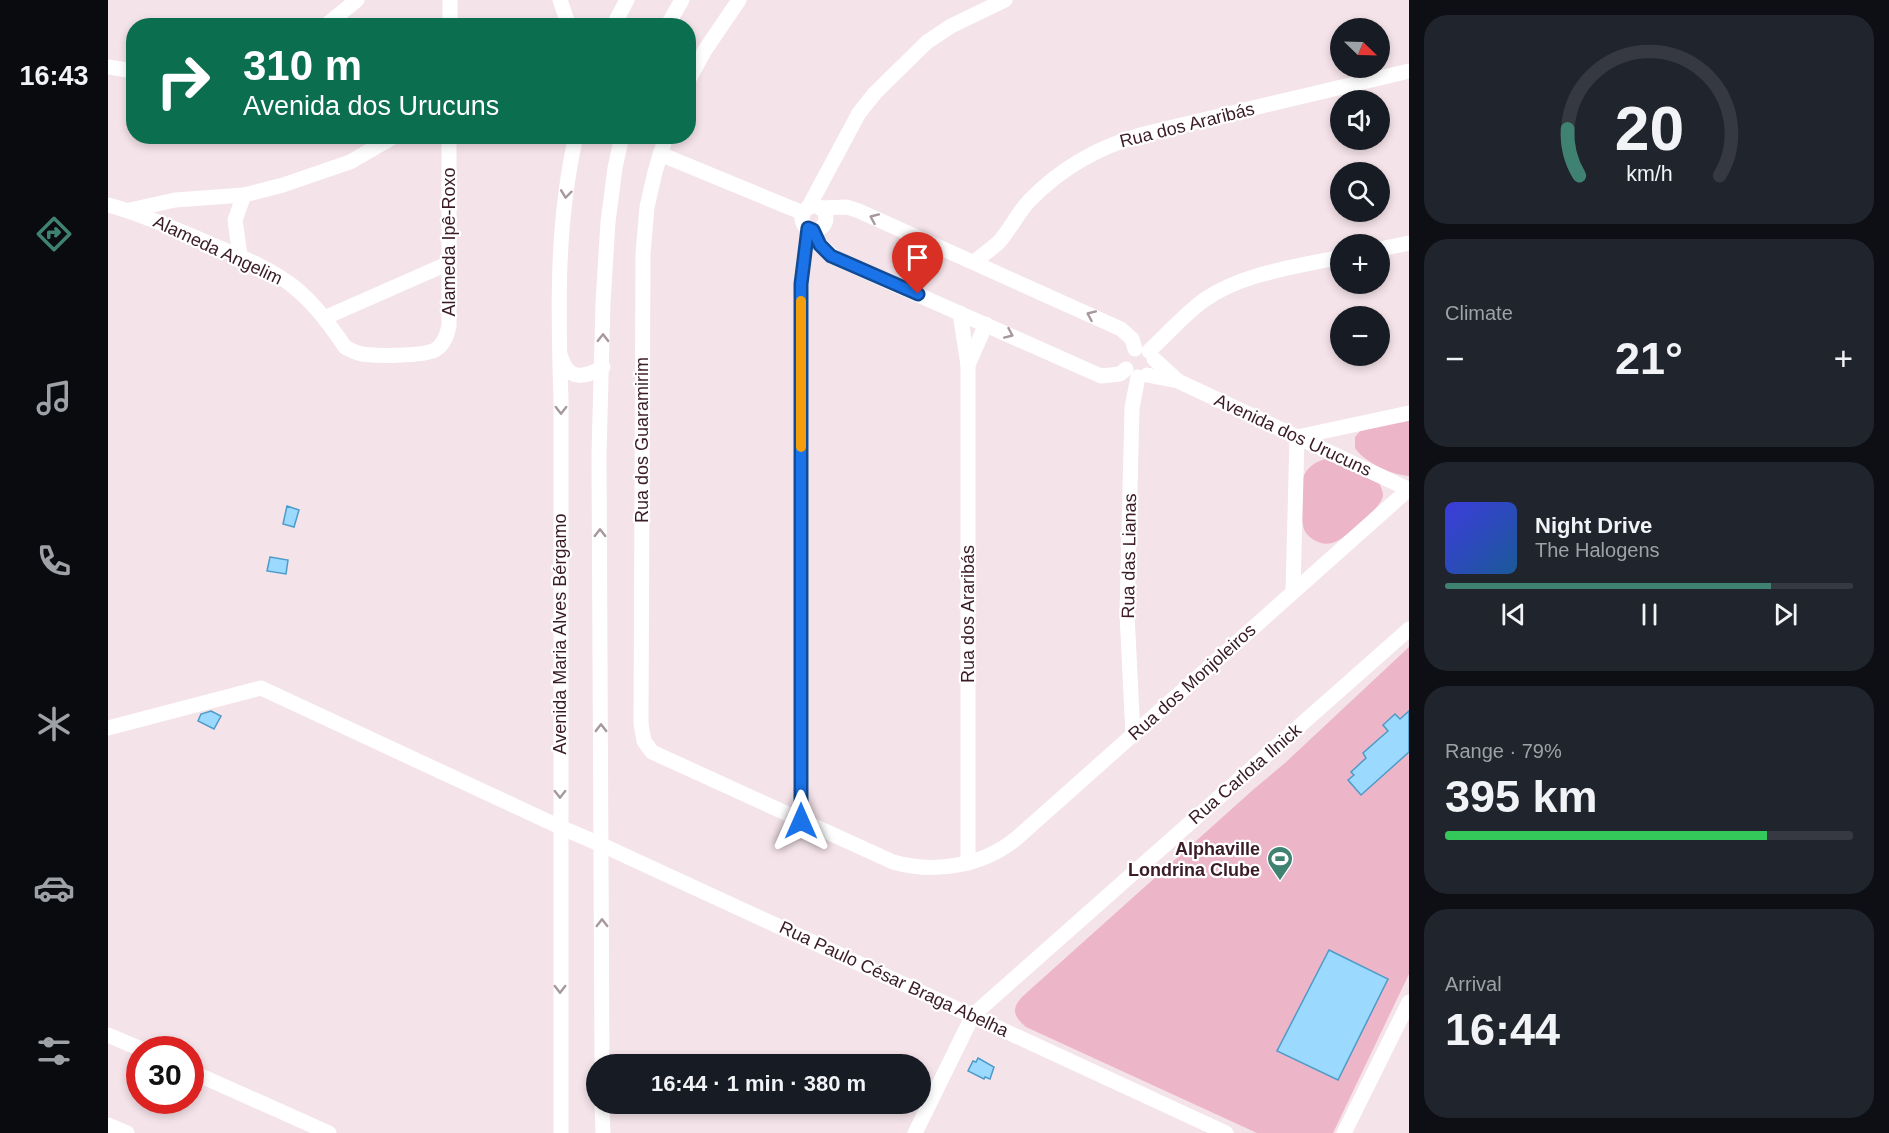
<!DOCTYPE html>
<meta charset="utf-8">
<style>
body{margin:0;font-family:Helvetica,sans-serif;background:#20242c;color:#f1f3f6;height:100vh;display:flex;flex-direction:column;font-size:22px;white-space:nowrap}
*{box-sizing:border-box;margin:0}
p{font-size:20px;color:#9ea1a6}
.icon{flex:none;width:33px;height:33px;fill:none;stroke:currentColor;stroke-width:2;stroke-linecap:round;stroke-linejoin:round}
.map{position:relative;flex:1;overflow:hidden}
.details{display:flex;flex-direction:column;gap:15px;padding:15px;background:#0d0f14;width:480px}
.details>*{flex:none}
.top-card{position:absolute;left:18px;top:18px;width:570px;height:126px;border-radius:24px;box-shadow:0 3px 9px #0003;background:#0b6e4f;color:#fff;overflow:hidden}
.needle{width:39px;rotate:113deg}
.controls{position:absolute;left:1222px;top:18px;display:grid;gap:12px}
.controls a{display:grid;place-items:center;width:60px;height:60px;border-radius:50%;background:#171b24;box-shadow:0 3px 9px #0003;font-size:30px}
.speed{position:absolute;left:18px;top:1036px;display:flex;gap:12px;font-size:30px;font-weight:700;text-align:center}
.speed>*{display:grid;place-content:center;width:78px;height:78px;border-radius:50%;background:#171b24;box-shadow:0 3px 9px #0003;line-height:1}
.speed .limit{border:9px solid #d22;background:#fff;color:#111}
.pin{position:absolute;display:grid;place-items:center;width:51px;height:51px;color:#fff;margin:-62px -26px;border-radius:50% 50% 50% 0;rotate:-45deg;box-shadow:0 0 6px #0007}
.pin .icon{rotate:45deg}
.me{position:absolute;width:66px;margin:-33px;rotate:0deg;stroke-linejoin:round;filter:drop-shadow(0 0 4px #0008)}
.turn{display:flex;align-items:center;gap:21px;height:126px;padding:0 18px;font-size:27px}
.turn .icon{width:78px;height:78px;stroke-width:2.5}
.turn b{display:block;font-size:42px;line-height:51px}
.big{font-size:45px;font-weight:700;line-height:1.1}
.details .widget{flex:1;display:flex;flex-direction:column;justify-content:center;gap:9px;min-width:0;padding:0 21px;border-radius:24px;background:#20242c}
.details .dial{align-items:center;gap:0}
.dial svg{height:156px;overflow:visible;fill:none;stroke:#363941;stroke-width:7;stroke-linecap:round;text-anchor:middle}
.dial text{fill:#f1f3f6;stroke:none}
.song{display:flex;align-items:center;gap:18px}
.cover{width:72px;height:72px;border-radius:9px;background:linear-gradient(135deg,hsl(240 70% 55%),hsl(210 70% 35%))}
.played{height:6px;border-radius:3px;background:linear-gradient(90deg,#408272 80%,#363941 80%)}
.keys{display:flex;justify-content:space-around;direction:ltr}
.heat{display:flex;justify-content:space-between;align-items:center;font-size:33px;direction:ltr}
.charge{height:9px;border-radius:4px;background:linear-gradient(90deg,#34c759 79%,#363941 0)}
.trip{position:absolute;left:478px;top:1054px;width:345px;height:60px;border-radius:30px;background:#171b24;box-shadow:0 3px 9px #0003;font-weight:700;line-height:60px;text-align:center}
main{display:flex;flex:1;min-height:0}
.tab-bar{display:flex;flex-direction:column;width:108px;justify-content:space-around;align-items:center;background:#090b0e;color:#9ea1a6}
.tab-bar .icon{width:42px;height:42px}
.tab-bar .current{color:#408272}
.tab-bar b{font-size:27px;color:#f1f3f6}
.map>svg:first-child{display:block}
</style>
<main>
<nav class="tab-bar">
<b>16:43</b>
<svg class="icon current" aria-label="directions" viewBox="0 0 24 24"><path d="M12 3l9 9-9 9-9-9zM9 14v-3h6M13 9l2 2-2 2"/></svg>
<svg class="icon" aria-label="music" viewBox="0 0 24 24"><path d="M9 18V5l10-2v13"/><circle cx="6" cy="18" r="3"/><circle cx="16" cy="16" r="3"/></svg>
<svg class="icon" aria-label="phone" viewBox="0 0 24 24"><path d="M5 4h4l2 5-3 2q2 4 5 5l2-3 5 2v4C11 20 4 13 5 4z"/></svg>
<svg class="icon" aria-label="climate" viewBox="0 0 24 24"><path d="M12 3v18M4 7l16 10M4 17L20 7"/></svg>
<svg class="icon" aria-label="car" viewBox="0 0 24 24"><path d="M5 17H2v-5l4-1 3-4h7l3 4 3 1v5h-3M9 17h6M6 11h13"/><circle cx="7" cy="17" r="2"/><circle cx="17" cy="17" r="2"/></svg>
<svg class="icon" aria-label="filters" viewBox="0 0 24 24"><path d="M4 7h16M4 17h16"/><circle cx="9" cy="7" r="2"/><circle cx="15" cy="17" r="2"/></svg>
</nav>
<div class="map">
<svg width="1301" height="1133" viewBox="0 0 1301 1133">
<rect width="100%" height="100%" fill="#f4e3e9"/>
<g fill="#edb5c8">
<path d="M1301 418V476C1284 475 1256 462 1247 448V437L1254 429Z"/>
<path d="M1217 459 1271 483C1273 487 1275 491 1275 496 1273 508 1235 541 1224 543 1217 545 1212 543 1206 540 1200 536 1196 532 1195 525 1191 511 1195 493 1195 478 1199 467 1206 463 1217 459Z"/>
<path d="M1301 647V974L1225 1133H1149L918 1027C905 1016 903 1008 915 996L1146 789 1177 763Z"/>
</g>
<g fill="#9cd9ff" stroke="#4d9bc8" stroke-width="1.5">
<polygon points="179,506 191,510 186,527 175,524"/>
<polygon points="162,557 180,560 178,574 159,571"/>
<polygon points="103,711 113,716 106,729 90,721 93,714"/>
<polygon points="1301,711 1301,752 1253,795 1240,780 1246,775 1243,772 1258,758 1255,753 1280,731 1275,725 1287,714 1292,719"/>
<polygon points="1221,950 1280,979 1230,1080 1169,1051"/>
<polygon points="870,1058 886,1067 882,1079 877,1077 876,1079 860,1071 865,1061 868,1062"/>
</g>
<g fill="none" stroke-linecap="round" stroke-linejoin="round">
<g stroke="#fff" stroke-width="15">
<polyline points="452,0 461,26"/>
<polyline points="217,26 249,0"/>
<polyline points="342,26 342,0"/>
<polyline points="505,26 519,0"/>
<polyline points="559,26 574,0"/>
<polyline points="0,67 26,71"/>
<polyline points="580,81 597,50 631,0"/>
<path d="M558 136 547 172 539 207 535 254 533 724 536 741 544 752 785 862C827 874 876 866 910 837L1301 489"/>
<polyline points="552,154 695,213"/>
<path d="M0 205C32 213 61 227 91 239 123 253 158 265 186 287 207 304 222 325 237 347 241 349 245 352 250 353 263 357 316 356 327 350 336 345 339 335 341 326V136"/>
<circle cx="706" cy="218" r="12"/>
<polyline points="700,208 751,113 767,93 819,42 843,26 897,0"/>
<polyline points="712,208 739,207 751,211 1013,329 1024,339 1027,349"/>
<polyline points="22,210 67,200 136,195 175,185 242,162 287,136"/>
<polyline points="705,230 712,245 727,258 993,376 1012,374 1018,369"/>
<polyline points="1272,249 1301,243"/>
<polyline points="132,256 127,220 136,195"/>
<path d="M866 262C874 256 883 249 891 242 901 231 910 213 921 201 953 168 992 146 1036 134L1301 71"/>
<polyline points="852,313 860,365 860,863"/>
<polyline points="216,318 341,263"/>
<path d="M1041 351C1059 334 1076 315 1096 300 1135 273 1187 267 1233 257"/>
<path d="M453 357C460 381 477 378 495 367"/>
<polyline points="1046,359 1070,381"/>
<polyline points="860,365 878,324"/>
<polyline points="1039,375 1070,381 1300,489"/>
<polyline points="1189,437 1301,413"/>
<polyline points="1185,591 1189,437"/>
<polyline points="0,728 153,688 452,827 494,845 1118,1133"/>
<polyline points="1025,736 1019,614 1024,408 1030,377"/>
<polyline points="693,821 693,284 700,228"/>
<polyline points="0,1035 35,1050"/>
<polyline points="494,1065 491,454 495,303 500,222 507,168 514,136"/>
<polyline points="82,1071 221,1133"/>
<polyline points="494,1104 495,1133"/>
<polyline points="0,1125 19,1133"/>
<path d="M453 1133V400C450 312 448 223 468 136"/>
<polyline points="807,1133 865,1015 1301,629"/>
<polyline points="1236,1133 1301,1002"/>
</g>
</g>
<defs><path id="oneway-chevron" d="M-2-3.5L2.5 0L-2 3.5" fill="none" stroke-width="1.6" stroke-linecap="round" stroke-linejoin="round" transform="scale(1.5)"/></defs>
<g stroke="#a6989e">
<use href="#oneway-chevron" transform="translate(458 194) rotate(97)"/>
<use href="#oneway-chevron" transform="translate(766 218) rotate(-156)"/>
<use href="#oneway-chevron" transform="translate(983 315) rotate(-156)"/>
<use href="#oneway-chevron" transform="translate(901 334) rotate(24)"/>
<use href="#oneway-chevron" transform="translate(495 338) rotate(-89)"/>
<use href="#oneway-chevron" transform="translate(453 410) rotate(90)"/>
<use href="#oneway-chevron" transform="translate(492 533) rotate(-90)"/>
<use href="#oneway-chevron" transform="translate(493 728) rotate(-90)"/>
<use href="#oneway-chevron" transform="translate(452 794) rotate(90)"/>
<use href="#oneway-chevron" transform="translate(494 923) rotate(-90)"/>
<use href="#oneway-chevron" transform="translate(452 989) rotate(90)"/>
</g>
<g fill="none" stroke-linecap="round" stroke-linejoin="round">
<defs>
<polyline id="route" points="693,821 693,284 700,228 705,230 712,245 723,256 810,294"/>
</defs>
<use href="#route" stroke="#114b97" stroke-width="15"/>
<use href="#route" stroke="#1a73e8" stroke-width="10"/>
<polyline stroke="#f59e0b" stroke-width="10" points="693,301 693,447"/>
</g>
<defs>
<symbol id="stadium-pin" viewBox="-11 -11 22 30"><path d="M0 17L-7.5 6A9.5 9.5 0 1 1 7.5 6Z" fill="#408272" stroke="#fff"/><path d="M0-5a6.5 5 0 1 0 0 10a6.5 5 0 1 0 0-10ZM-3.5-1.8h7v3.6h-7Z" fill="#fff"/></symbol>
</defs>
<g fill-rule="evenodd">
<use href="#stadium-pin" x="1157" y="844" width="30" height="40"/>
</g>
<g text-anchor="middle" stroke-width="4.5" stroke-linejoin="round" paint-order="stroke">
<g font-size="18" fill="#3a1b27" stroke="#fff">
<text transform="translate(1079 125) rotate(-14)" y="6">Rua dos Araribás</text>
<text transform="translate(341 242) rotate(-90)" y="6">Alameda Ipê-Roxo</text>
<text transform="translate(110 250) rotate(25)" y="6">Alameda Angelim</text>
<text transform="translate(1185 435) rotate(25)" y="6">Avenida dos Urucuns</text>
<text transform="translate(534 440) rotate(-90)" y="6">Rua dos Guaramirim</text>
<text transform="translate(1021 556) rotate(-89)" y="6">Rua das Lianas</text>
<text transform="translate(860 614) rotate(-90)" y="6">Rua dos Araribás</text>
<text transform="translate(452 634) rotate(-90)" y="6">Avenida Maria Alves Bérgamo</text>
<text transform="translate(1084 682) rotate(-42)" y="6">Rua dos Monjoleiros</text>
<text transform="translate(1137 774) rotate(-41)" y="6">Rua Carlota Ilnick</text>
<text transform="translate(786 979) rotate(25)" y="6">Rua Paulo César Braga Abelha</text>
</g>
<g font-size="18" font-weight="bold" fill="#3a1b27" stroke="#fff" text-anchor="end">
<text x="1152" y="855">Alphaville<tspan x="1152" dy="21">Londrina Clube</tspan></text>
</g>
</g>
</svg>
<div class="controls">
<a><svg class="needle" viewBox="-14 -14 28 28"><path d="M0-13l5 13h-10z" fill="#e53935"/><path d="M0 13l5-13h-10z" fill="#9ea1a6"/></svg></a>
<a><svg class="icon" aria-label="sound" viewBox="0 0 24 24"><path d="M4 9h4l5-4v14l-5-4H4zM17 9q2 3 0 6"/></svg></a>
<a><svg class="icon" aria-label="search" viewBox="0 0 24 24"><circle cx="10" cy="10" r="6"/><path d="M15 15l6 6"/></svg></a>
<a>+</a>
<a>−</a>
</div>
<div class="speed"><div class="limit">30</div></div>
<div class="pin" style="left:810px;top:294px;background:#d93025"><svg class="icon" aria-label="arrive" viewBox="0 0 24 24"><path d="M6 21V4h12l-3 4 3 4H6"/></svg></div>
<svg class="me" style="left:693px;top:821px" viewBox="-20 -20 40 40"><path d="M0-17L14 15 0 8-14 15z" fill="#1a73e8" stroke="#fff" stroke-width="4"/></svg>
<div class="trip">16:44 · 1 min · 380 m</div>
<div class="top-card">
<div class="turn"><svg class="icon" aria-label="right" viewBox="0 0 24 24"><path d="M7 20v-9h11M14 6l5 5-5 5"/></svg><div><b>310 m</b>Avenida dos Urucuns</div></div>
</div>
</div>
<section class="details">
<div class="widget dial"><svg viewBox="0 0 100 80">
<path d="M14 69A42 42 0 1 1 86 69"/>
<path d="M14 69A42 42 0 0 1 8 45" stroke="#408272"/>
<text x="50" y="56" font-size="32" font-weight="700">20</text>
<text x="50" y="72" font-size="11">km/h</text>
</svg></div>
<div class="widget"><p>Climate</p>
<div class="heat"><a>−</a><b class="big">21°</b><a>+</a></div>
</div>
<div class="widget">
<div class="song"><i class="cover"></i><div><b>Night Drive</b><p>The Halogens</p></div></div>
<div class="played"></div>
<div class="keys"><svg class="icon" aria-label="previous" viewBox="0 0 24 24"><path d="M18 5L8 12l10 7zM5 5v14"/></svg><svg class="icon" aria-label="pause" viewBox="0 0 24 24"><path d="M8 5v14M16 5v14"/></svg><svg class="icon" aria-label="next" viewBox="0 0 24 24"><path d="M6 5l10 7-10 7zM19 5v14"/></svg></div>
</div>
<div class="widget"><p>Range · 79%</p><b class="big">395 km</b><div class="charge"></div></div>
<div class="widget"><p>Arrival</p><b class="big">16:44</b></div>
</section>
</main>
